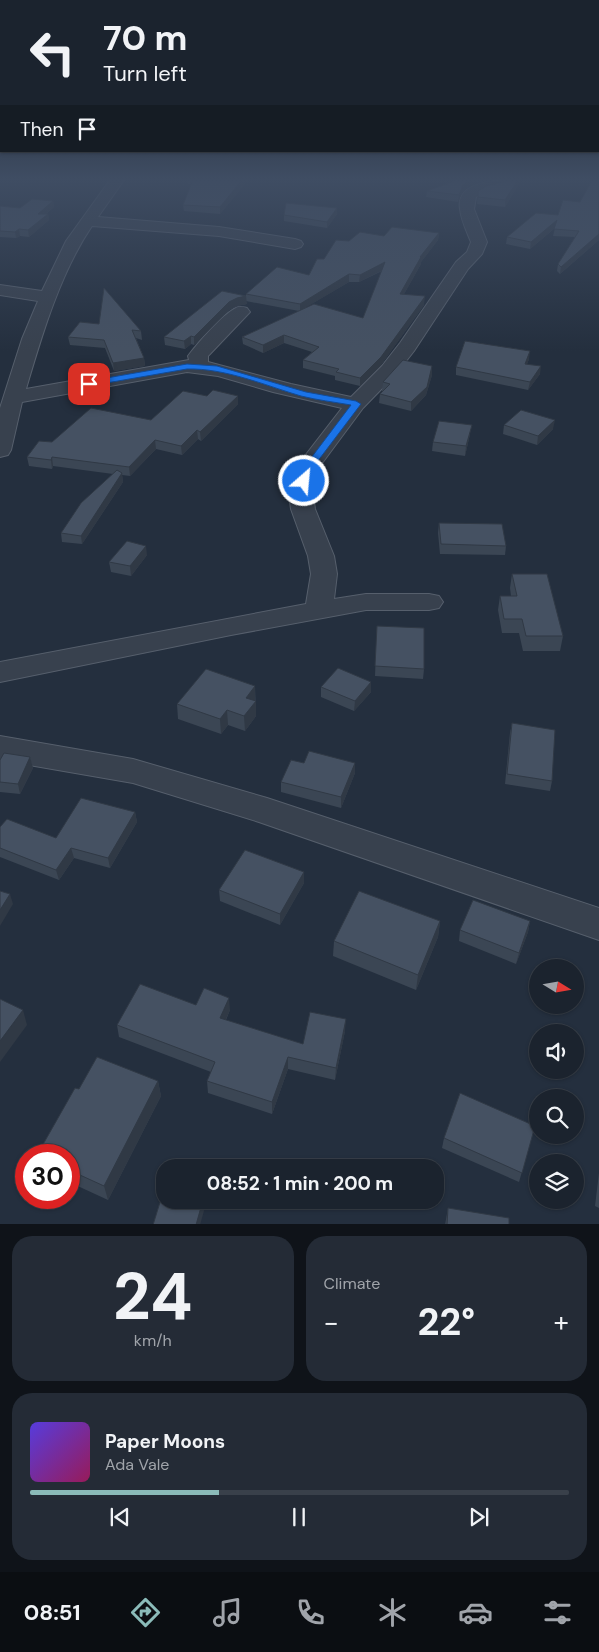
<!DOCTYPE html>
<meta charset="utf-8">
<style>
body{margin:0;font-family:"DM Sans",sans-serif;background:#242b36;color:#f1f3f6;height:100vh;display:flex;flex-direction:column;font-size:19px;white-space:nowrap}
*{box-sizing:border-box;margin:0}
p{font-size:16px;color:#a0a4aa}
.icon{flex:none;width:28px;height:28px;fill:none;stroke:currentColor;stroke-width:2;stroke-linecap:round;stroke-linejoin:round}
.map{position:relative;height:1224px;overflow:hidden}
.details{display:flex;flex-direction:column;gap:12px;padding:12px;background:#0f1319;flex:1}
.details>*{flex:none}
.top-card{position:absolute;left:0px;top:0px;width:600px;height:152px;box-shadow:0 1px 4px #0004,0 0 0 1px #39404a;background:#1b232e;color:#f1f3f6;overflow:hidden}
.needle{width:32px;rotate:101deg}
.buttons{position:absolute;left:529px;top:959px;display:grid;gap:10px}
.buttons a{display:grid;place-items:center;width:55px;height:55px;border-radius:50%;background:#1b232e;box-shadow:0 1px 4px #0004,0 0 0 1px #39404a;font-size:25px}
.speed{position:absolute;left:15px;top:1144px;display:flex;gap:10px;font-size:25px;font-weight:700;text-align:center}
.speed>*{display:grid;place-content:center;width:65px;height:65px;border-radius:50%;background:#1b232e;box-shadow:0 1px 4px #0004,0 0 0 1px #39404a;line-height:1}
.speed .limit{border:8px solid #d22;background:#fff;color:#111}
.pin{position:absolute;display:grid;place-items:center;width:42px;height:42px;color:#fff;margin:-21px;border-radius:10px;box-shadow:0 2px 8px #0006}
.me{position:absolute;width:55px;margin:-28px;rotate:27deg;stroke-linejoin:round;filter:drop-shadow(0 0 4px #0008)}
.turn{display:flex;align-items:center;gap:18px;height:105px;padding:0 20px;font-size:22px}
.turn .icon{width:65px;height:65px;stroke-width:2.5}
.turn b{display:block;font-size:35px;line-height:42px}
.then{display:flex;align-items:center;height:48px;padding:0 20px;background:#0003;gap:10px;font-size:19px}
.big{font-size:38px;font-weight:700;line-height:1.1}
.details .widget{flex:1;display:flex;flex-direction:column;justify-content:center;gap:8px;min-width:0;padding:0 18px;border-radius:20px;background:#242b36}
.details .dial{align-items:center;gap:0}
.dial b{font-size:65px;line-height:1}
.song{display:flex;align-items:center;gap:15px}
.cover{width:60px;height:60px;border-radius:8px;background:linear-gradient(135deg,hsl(250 70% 55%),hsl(330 70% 35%))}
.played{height:5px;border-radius:2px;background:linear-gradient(90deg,#8bbbb9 35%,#39404a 35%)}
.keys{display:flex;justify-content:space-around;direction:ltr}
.heat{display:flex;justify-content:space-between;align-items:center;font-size:28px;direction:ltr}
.details .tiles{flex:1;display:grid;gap:12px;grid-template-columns:1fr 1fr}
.widget:last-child{grid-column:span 2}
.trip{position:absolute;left:156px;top:1159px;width:288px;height:50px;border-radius:20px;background:#1b232e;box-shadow:0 1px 4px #0004,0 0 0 1px #39404a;font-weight:700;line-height:50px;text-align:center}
.tabs{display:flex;height:80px;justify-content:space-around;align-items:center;background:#0b0e12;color:#a0a4aa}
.tabs .icon{width:35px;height:35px}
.tabs .current{color:#8bbbb9}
.tabs b{font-size:22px;color:#f1f3f6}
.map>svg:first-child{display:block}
</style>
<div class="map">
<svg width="599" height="1225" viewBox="0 0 599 1225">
<rect width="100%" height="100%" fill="#242f3e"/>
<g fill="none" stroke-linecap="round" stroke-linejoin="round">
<defs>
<g id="minor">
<path d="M110 180H124L98 217 219 227 295 239 301 241 303 244 301 247 295 249 219 236 92 226C60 273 42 335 26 389L189 360 188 356C197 344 223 314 236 308 240 306 243 307 247 308L250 312 210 354 208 356V362L291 384 351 397 382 366 400 343 456 262 467 252 471 242C467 232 461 220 460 209 455 180 500 180 518 180L516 183 485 191 476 197 474 209 487 242 482 254 468 269 414 351 396 374 363 408 317 470 313 495 315 509 334 556 337 574 334 599 366 594H429L439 596 443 602 439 608 429 610H366L231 635 0 682V662L306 604 311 574 308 556 291 509 289 495 294 470 342 408 273 392 218 376 187 372 22 402 11 450 8 455 0 457V408L22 339 38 301 0 295V285L42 291 66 241Z"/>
<polygon points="0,736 133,759 267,798 599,908 599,940 259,822 133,783 0,760"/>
</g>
</defs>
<use href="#minor" stroke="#565f6c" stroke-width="2"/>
<use href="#minor" fill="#38414e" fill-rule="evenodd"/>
</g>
<g fill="#3b4654" fill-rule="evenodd">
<polygon points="188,180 248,180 220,214 184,211 183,205 191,184 188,184"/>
<polygon points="510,180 520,180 520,182 505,207 477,204 478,191"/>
<polygon points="599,180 599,240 560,274 557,271 558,264 575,237 553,236 555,228 530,249 506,244 507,237 558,215 580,202"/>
<polygon points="471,185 463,191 458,202 426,197 427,191"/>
<polygon points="53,201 54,207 46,214 48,214 49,220 29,237 20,236 16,238 0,237 0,206 20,208"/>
<polygon points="337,208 337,214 327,228 284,221 284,215"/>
<path d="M439 233 438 240 421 262V264L404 294 424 304V305L381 365 360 386 335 380V376L303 368V360L312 352 284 343 263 353 243 344 242 337 299 311 246 301 247 304 237 306 229 310 194 345 191 344 185 349 165 345 164 337 246 296V294L309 275 324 259 349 241 384 236ZM382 271 363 318 306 307 349 282H359Z"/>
<polygon points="99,324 141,331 142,340 136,338 144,358 145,366 114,371 105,348 70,345 68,337"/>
<polygon points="529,359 527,364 540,374 528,390 456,375 456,367"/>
<polygon points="432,375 426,395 411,411 379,403 380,394 383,391 382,391 383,382"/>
<polygon points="207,396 238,396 238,404 201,441 198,439 182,455 156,449 130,476 122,475 123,482 82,544 62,542 61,533 113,474 53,466 52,469 29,466 27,457 52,442 151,420"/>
<polygon points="504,425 553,429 537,445 503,434"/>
<polygon points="470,434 465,456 432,451 433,442"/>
<polygon points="439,523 506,546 505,555 440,554 438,533"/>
<polygon points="147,555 131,576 111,572 109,562"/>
<polygon points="512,574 563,636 560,651 523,651 519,633 502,633 498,610 500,596 511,596 510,588"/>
<polygon points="377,626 424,669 423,679 375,676"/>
<polygon points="371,682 371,692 354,711 321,697 321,687"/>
<polygon points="255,686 256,716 245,731 228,725 221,734 178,719 177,704"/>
<polygon points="512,723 552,781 550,791 505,784 510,733"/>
<polygon points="30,757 33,768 20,794 0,792 0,760"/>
<polygon points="304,763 355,773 341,808 281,792 281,782"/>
<polygon points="135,812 137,822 110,868 74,858 59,880 0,857 0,827 56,838"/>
<polygon points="304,883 280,925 220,901 219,890"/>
<polygon points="440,921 438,937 416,990 333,956 334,941"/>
<polygon points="530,921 528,932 516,964 459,941 460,930"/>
<polygon points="196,1005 230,1010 226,1020 303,1044 345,1031 335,1080 288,1069 272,1114 208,1093 207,1081 211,1072 119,1037 117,1025"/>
<polygon points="158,1081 161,1096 108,1200 69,1182 69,1155 79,1089"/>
<polygon points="535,1126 519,1182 442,1148 444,1138"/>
<polygon points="599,1173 599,1208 595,1206"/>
<polygon points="448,1208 509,1225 445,1225"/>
</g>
<g fill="#303945">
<polygon points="242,180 248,180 220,214 220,207"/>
<polygon points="470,180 489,180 471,185 463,191 458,202 459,195 463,185"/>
<polygon points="518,180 520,180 520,182 505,207 505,200"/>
<polygon points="53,201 54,207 39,220 38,214"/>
<polygon points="337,208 337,214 327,228 327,222"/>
<polygon points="48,214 49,220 29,237 28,230"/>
<polygon points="557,220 556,227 530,249 531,242"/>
<polygon points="19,229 20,236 16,238 15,232"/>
<polygon points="439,233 438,240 421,262 421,264 400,301 400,294 420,257"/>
<polygon points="599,234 599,240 560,274 561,267"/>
<polygon points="385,262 385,269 359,282 360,275"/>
<polygon points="349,274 349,282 300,311 300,304"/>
<polygon points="246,296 247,304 237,306 229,310 194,345 194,337 229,302 237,298"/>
<polygon points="425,296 424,305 381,365 360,386 360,378"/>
<polygon points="284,335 284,343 263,353 263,345"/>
<polygon points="191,336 191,344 185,349 184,341"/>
<polygon points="530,351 529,359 524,372 525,364"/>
<polygon points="144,358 145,366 114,371 113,363"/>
<polygon points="432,366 432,375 426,395 411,411 411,402"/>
<polygon points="541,366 540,374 528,390 530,382"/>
<polygon points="238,396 238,404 201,441 200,432"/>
<polygon points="555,420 553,429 537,445 538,436"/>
<polygon points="472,425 470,434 465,456 466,446"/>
<polygon points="197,430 198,439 182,455 181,446"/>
<polygon points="155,440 156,449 130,476 129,467"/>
<polygon points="52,457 53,466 52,469 51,460"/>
<polygon points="122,473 123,482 82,544 81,536"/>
<polygon points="146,546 147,555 131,576 130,566"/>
<polygon points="371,682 371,692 354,711 355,701"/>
<polygon points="255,686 255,701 246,713 246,698"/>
<polygon points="256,701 256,716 245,731 244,716"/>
<polygon points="227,710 228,725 221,734 220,719"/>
<polygon points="30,757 33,768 20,794 18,784"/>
<polygon points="355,763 355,773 341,808 341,797"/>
<polygon points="135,812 137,822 110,868 108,858"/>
<polygon points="71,848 74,858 59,880 56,870"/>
<polygon points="304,872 304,883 280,925 280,914"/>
<polygon points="10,894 13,904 0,926 0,910"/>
<polygon points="440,921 438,937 416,990 418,975"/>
<polygon points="530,921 528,932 516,964 519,953"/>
<polygon points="229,998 230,1010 221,1030 220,1018"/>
<polygon points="23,1010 27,1025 0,1062 0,1041"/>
<polygon points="346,1019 345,1031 335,1080 336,1068"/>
<polygon points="288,1057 288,1069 272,1114 272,1102"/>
<polygon points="158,1081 161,1096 108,1200 104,1186"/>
<polygon points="203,1200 207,1200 200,1225 196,1225"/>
</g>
<g fill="#455162" stroke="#303945">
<polygon points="195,180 242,180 220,207 183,205 192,182"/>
<polygon points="457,180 470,180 463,185 459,195 427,191"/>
<polygon points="510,180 518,180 505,200 478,197 478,191 486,186"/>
<polygon points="591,180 599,180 599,234 561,267 558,264 579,231 554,229 557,220 531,242 507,237 536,213 558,215 563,200 580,202 590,184"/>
<polygon points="32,199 53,201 38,214 48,214 28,230 19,229 15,232 0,231 0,206 20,208"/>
<polygon points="286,203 337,208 327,222 284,215"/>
<polygon points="392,227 439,233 420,257 421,257 400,294 425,296 424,298 381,357 360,378 336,372 339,369 303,360 319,347 284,335 263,345 242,337 314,304 363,318 385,262 360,275 349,274 300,304 246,294 277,267 309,275 317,259 324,259 336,240 349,241 360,232 384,236"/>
<polygon points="104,288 141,331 132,330 144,358 113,363 104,340 68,337 80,322 99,324"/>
<polygon points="222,291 246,296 237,298 229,302 194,337 191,336 184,341 164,337"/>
<polygon points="465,341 530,351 525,364 541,366 530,382 456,367"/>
<polygon points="403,360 432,366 427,387 411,402 380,394 390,384 383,382"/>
<polygon points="213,390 238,396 200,432 197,430 181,446 155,440 129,467 52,457 51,460 27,457 39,441 52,442 91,408 151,420 183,391 207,396"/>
<polygon points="521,410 555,420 538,436 504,425"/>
<polygon points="439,421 472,425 466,446 433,442"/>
<polygon points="117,470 122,473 81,536 61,533 81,503"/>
<polygon points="439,523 502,524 506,546 441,544"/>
<polygon points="127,541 146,546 130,566 109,562"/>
<polygon points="512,574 547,574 563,636 526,636 522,619 504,619 500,596 517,596"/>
<polygon points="377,626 424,628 424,669 375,666"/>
<polygon points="338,668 371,682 355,701 321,687"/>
<polygon points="206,669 255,686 246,698 256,701 244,716 227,710 220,719 177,704"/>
<polygon points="512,723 555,730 552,781 507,774"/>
<polygon points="309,751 355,763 341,797 281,782 291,760 304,763"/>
<polygon points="4,753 30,757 18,784 0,782 0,760"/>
<polygon points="81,798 135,812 108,858 71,848 56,870 0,848 0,827 7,819 56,838"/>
<polygon points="245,850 304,872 280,914 219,890"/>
<polygon points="0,891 10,894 0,910"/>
<polygon points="359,891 440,921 418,975 334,941"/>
<polygon points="473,900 530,921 519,953 460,930"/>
<polygon points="140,984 196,1005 204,988 229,998 220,1018 303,1044 310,1012 346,1019 336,1068 288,1057 272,1102 207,1081 215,1062 117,1025"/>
<polygon points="0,999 23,1010 0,1041"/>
<polygon points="97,1057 158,1081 104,1186 69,1170 69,1155 37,1155 75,1088 79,1089"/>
<polygon points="460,1093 535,1126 522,1173 444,1138"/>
<polygon points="165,1186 165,1200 203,1200 196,1225 153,1225"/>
<polygon points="448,1208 509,1218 509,1225 447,1225"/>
</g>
<linearGradient id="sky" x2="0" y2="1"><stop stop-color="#141a22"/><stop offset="0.51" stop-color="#3f4d63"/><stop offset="1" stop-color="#3f4d63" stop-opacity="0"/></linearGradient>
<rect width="599" height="351" fill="url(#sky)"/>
<path fill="#1a73e8" stroke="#114b97" d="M187 364 217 366 306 392 356 401 361 404 311 470 307 483 304 484 299 481 302 470 351 405C334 402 317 400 301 396 264 385 225 368 187 369L89 386 85 384 89 381Z"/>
</svg>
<div class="buttons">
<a><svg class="needle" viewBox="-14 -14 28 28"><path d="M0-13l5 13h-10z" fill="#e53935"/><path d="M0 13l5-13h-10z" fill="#a0a4aa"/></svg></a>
<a><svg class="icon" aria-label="sound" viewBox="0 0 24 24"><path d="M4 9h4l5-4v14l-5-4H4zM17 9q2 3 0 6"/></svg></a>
<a><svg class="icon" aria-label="search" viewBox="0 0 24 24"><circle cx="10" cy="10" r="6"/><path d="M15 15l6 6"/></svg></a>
<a><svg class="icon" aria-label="layers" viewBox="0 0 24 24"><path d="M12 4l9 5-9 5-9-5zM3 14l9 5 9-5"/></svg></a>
</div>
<div class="speed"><div class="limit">30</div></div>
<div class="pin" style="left:89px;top:384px;background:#d93025"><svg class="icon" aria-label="arrive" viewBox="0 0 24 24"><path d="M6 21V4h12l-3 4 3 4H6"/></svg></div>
<svg class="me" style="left:304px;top:481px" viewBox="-20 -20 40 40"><circle r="17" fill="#1a73e8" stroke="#fff" stroke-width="3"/><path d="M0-11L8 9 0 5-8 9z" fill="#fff"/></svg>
<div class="trip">08:52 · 1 min · 200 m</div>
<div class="top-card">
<div class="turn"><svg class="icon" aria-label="left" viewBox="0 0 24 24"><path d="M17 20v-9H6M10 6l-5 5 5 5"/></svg><div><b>70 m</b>Turn left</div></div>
<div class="then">Then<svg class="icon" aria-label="arrive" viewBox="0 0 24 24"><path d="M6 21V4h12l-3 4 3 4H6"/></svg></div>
</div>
</div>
<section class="details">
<div class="tiles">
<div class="widget dial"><b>24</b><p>km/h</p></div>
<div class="widget"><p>Climate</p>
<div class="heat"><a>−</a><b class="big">22°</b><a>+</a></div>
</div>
<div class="widget">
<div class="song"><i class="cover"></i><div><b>Paper Moons</b><p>Ada Vale</p></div></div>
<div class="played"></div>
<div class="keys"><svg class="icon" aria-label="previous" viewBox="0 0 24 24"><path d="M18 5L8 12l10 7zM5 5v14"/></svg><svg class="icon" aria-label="pause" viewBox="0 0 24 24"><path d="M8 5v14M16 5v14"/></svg><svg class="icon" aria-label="next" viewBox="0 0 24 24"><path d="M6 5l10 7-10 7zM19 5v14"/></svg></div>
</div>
</div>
</section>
<nav class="tabs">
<b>08:51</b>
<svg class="icon current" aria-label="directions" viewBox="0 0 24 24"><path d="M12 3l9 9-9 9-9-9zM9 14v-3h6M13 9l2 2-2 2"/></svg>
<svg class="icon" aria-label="music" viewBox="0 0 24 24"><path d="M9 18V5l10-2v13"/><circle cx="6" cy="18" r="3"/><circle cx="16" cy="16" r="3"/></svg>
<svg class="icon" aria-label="phone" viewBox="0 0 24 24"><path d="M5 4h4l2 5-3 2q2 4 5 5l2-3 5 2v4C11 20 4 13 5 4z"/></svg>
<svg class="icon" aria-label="climate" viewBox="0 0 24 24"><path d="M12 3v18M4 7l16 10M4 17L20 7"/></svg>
<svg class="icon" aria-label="car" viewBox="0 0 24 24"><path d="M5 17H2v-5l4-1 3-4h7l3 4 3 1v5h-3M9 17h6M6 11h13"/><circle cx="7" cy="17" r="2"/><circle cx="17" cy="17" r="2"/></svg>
<svg class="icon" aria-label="filters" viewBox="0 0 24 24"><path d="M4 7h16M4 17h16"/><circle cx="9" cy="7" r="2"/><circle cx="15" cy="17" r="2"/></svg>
</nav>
